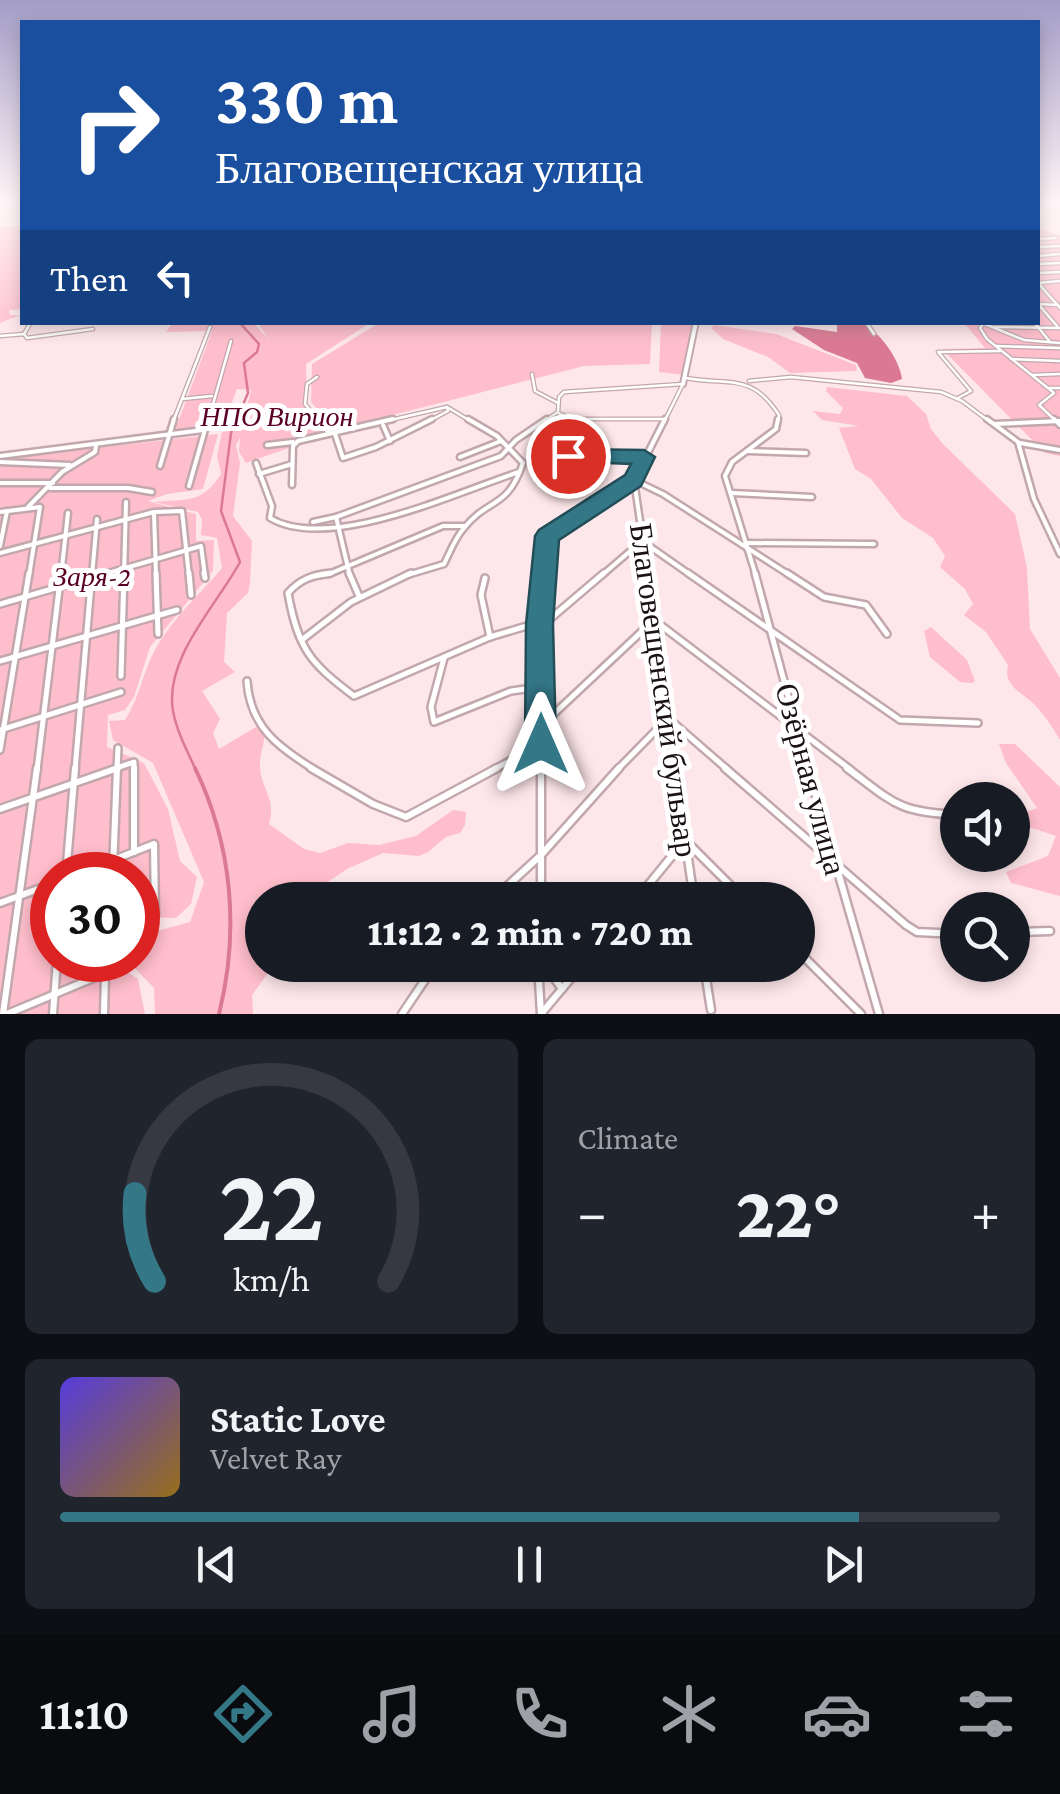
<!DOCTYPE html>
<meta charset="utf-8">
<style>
body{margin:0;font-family:"Crimson Pro",serif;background:#20242c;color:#f1f3f6;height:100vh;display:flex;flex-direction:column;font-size:38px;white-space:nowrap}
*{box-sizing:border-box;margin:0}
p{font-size:32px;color:#9ea1a6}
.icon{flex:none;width:55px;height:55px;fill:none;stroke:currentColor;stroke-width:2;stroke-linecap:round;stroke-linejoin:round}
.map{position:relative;height:1014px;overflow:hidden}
.drawer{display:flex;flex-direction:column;gap:25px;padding:25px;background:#0d0f14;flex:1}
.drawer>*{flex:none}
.hud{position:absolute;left:20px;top:20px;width:1020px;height:305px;border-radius:0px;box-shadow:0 5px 15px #0003;background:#1a4fa0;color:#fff;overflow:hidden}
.tools{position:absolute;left:940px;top:782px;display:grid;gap:20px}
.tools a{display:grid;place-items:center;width:90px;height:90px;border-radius:50%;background:#171b24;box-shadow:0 5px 15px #0003;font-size:50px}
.speed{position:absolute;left:30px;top:852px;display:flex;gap:20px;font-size:50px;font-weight:700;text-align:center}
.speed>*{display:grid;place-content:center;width:130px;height:130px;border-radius:50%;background:#171b24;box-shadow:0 5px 15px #0003;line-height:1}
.speed .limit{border:15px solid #d22;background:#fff;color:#111}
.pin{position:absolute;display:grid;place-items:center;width:85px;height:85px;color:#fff;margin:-42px;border:5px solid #fff;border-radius:50%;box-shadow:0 2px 10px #0007}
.me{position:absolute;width:110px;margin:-55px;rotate:0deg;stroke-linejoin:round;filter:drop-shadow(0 0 8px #0008)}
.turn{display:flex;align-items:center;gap:35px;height:210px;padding:0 30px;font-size:45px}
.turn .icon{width:130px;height:130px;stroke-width:2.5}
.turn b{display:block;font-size:70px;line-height:85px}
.then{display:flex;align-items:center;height:95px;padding:0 30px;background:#0003;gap:20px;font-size:38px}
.big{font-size:75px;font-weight:800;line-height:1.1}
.drawer .tile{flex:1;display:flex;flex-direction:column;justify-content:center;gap:15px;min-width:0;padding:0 35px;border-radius:15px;background:#20242c}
.drawer .dial{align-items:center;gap:0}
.dial svg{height:260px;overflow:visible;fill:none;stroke:#363941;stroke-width:7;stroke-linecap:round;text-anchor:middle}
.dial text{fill:#f1f3f6;stroke:none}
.song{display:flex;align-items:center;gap:30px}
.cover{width:120px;height:120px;border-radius:15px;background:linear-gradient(135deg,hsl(250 70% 55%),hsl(40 70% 35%))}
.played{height:10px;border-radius:5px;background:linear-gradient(90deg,#347888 85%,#363941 85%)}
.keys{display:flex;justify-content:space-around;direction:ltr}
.heat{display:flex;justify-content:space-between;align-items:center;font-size:55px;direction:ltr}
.drawer .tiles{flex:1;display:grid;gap:25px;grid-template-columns:1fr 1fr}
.tile:last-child{grid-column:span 2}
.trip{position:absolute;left:245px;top:882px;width:570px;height:100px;border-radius:50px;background:#171b24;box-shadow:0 5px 15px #0003;font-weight:800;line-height:100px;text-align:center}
.tabs{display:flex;height:160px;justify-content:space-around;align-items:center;background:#090b0e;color:#9ea1a6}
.tabs .icon{width:70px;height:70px}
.tabs .on{color:#347888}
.tabs b{font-size:45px;color:#f1f3f6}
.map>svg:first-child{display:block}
</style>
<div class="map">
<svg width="1060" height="1014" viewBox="0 0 1060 1014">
<rect width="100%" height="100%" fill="#fee7eb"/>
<g fill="#ffbecc">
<polygon points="22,226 22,309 9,310 10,315 20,315 0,323 0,227"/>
<polygon points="1038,228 1060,235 1060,456 1045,453 942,349 985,348 964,323 1038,322"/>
<path d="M172 323H254L269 340 258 323H370L306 364 307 406 331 433 246 463 239 452 240 438 236 445 240 463 233 516 252 541 250 582 248 593 227 613 224 662 235 672 202 691 220 719 213 733 219 749 261 724C268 741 261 746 260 762 259 789 277 795 269 824L304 849 320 853 348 843 379 845 416 836 453 810 466 812 465 825 460 833 446 837 428 852 419 856 383 853 347 869 301 900H262V965H274L252 995 253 1014H155L154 988 127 960H138V923L157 931 190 922 204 882 153 763 113 740 109 721 125 720C140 697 143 671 156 648 173 618 200 594 222 568L217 538 201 535 202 520 198 512 154 502C187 499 202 504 221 474L217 456 222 432 242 429 251 390 237 389 222 429 174 433 212 331 166 332Z"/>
<polygon points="379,323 652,323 650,364 584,366 334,430 311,402 312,364"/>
<polygon points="661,323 692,323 684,375 659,372"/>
<polygon points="714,325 776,334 856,365 857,371 790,373 768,357 723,339 711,328"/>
<path d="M827 387 907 396 926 414 931 429 943 444 1015 514 1027 568 1030 629 1060 678V740C1053 728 1044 714 1034 704 1021 692 1003 686 1008 665L986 632 964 615 973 604 965 589 940 567 945 556 933 538 902 518 871 479 855 469 839 428 859 426 822 420 813 411 840 414 843 408 826 391Z"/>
<polygon points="218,434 203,489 167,494 148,501 196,514 196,541 214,540 213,571 150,647 134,697 125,710 108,715 107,747 144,763 168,809 180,861 197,877 191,904 176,918 138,917 138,875 52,875 52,960 109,960 138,979 145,1014 0,1014 0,459"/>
<polygon points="931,627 967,660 975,681 972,683 960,682 930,657 924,631"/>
<polygon points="999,744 1015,744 1060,787 1060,896 1011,883 1006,872 1048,856 1056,836 1026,826 1016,816 1037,808 1006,763"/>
</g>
<path fill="#db7992" d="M837 323C842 323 856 320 861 323 879 330 900 360 902 379L891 383 865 378 857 363 824 350 792 329 795 326 837 332Z"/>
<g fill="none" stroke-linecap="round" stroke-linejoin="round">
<path stroke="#db7992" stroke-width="2.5" d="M196 770C187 751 177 732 173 711 164 658 217 605 240 562L221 511 231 433 248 393 244 363 257 352 259 344 239 322"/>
<path stroke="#db7992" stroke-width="4" d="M195 768C232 845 240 930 219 1014"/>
<defs>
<g id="minor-far3">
<polyline points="1038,239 1056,238"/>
<polyline points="1038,247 1060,246"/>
<polyline points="1038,256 1060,254"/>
<polyline points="1038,264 1060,263"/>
<polyline points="1038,273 1060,272"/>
<polyline points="1038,283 1060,308"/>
<polyline points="1038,283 1060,281"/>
<polyline points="1038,304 1057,326"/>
<polyline points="1038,304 1058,305"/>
<polyline points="866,322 874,334"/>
<polyline points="980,322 1024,340 1060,343"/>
<polyline points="1034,322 1050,342"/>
<polyline points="983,324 980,328 987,339 1054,393 1039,405 1057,422"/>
<polyline points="995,327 1060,328"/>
<polyline points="24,334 31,322"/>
<polyline points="0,336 24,334 27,338 93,329"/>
<polyline points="996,346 1060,348"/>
<polyline points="1011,359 1060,361"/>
<polyline points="532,374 535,391 558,403"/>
<polyline points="1032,375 1060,374"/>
<polyline points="317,377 307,384 305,404 320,422"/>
<path d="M686 378C730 386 751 372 779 415L778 422"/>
<polyline points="749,381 791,377 941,392 962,401 990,422"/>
<polyline points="1049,388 1060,388"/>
<polyline points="958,398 971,391 938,352 1000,351"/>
<polyline points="182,399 212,396"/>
<polyline points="558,413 572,419 666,419"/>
<polyline points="173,422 210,327"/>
<polyline points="208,422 231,341"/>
<polyline points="382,422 447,407 472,422"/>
<polyline points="427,422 448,411 447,407"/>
<polyline points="543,422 558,412 559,397 564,392 683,384 664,422"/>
<polyline points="1044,422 1060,421"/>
</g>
<g id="minor-far2">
<polyline points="318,419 329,433"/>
<polyline points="987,419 1018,442 1034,499 1060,554"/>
<polyline points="1054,419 1060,425"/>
<polyline points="994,424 1060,421"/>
<polyline points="383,425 390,441"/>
<polyline points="335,434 343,458 376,447 432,419"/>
<polyline points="1020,443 1060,450"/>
<polyline points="267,445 293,442"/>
<polyline points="747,451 806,453"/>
<polyline points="0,456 203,430"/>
<polyline points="460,457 501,441"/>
<polyline points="0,462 70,465"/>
<path d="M256 463 272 506 270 518C329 553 457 492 519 472"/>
<polyline points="160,466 174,419"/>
<polyline points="259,474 292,464"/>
<polyline points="562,477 565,460 571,455 644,457"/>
<polyline points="634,480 648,576"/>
<polyline points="634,480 663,494 791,576"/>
<polyline points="634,480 665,419"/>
<polyline points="0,483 53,483"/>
<polyline points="292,485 293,446 298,441 393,419"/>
<polyline points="189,486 208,419"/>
<polyline points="50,488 128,488 152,492"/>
<polyline points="732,493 812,497"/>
<polyline points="28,507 62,472 95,452 96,446"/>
<polyline points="0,512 40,507 29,576"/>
<polyline points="154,513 156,576"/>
<polyline points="313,522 336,517"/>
<polyline points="747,543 874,544"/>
<polyline points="0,546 7,511"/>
<polyline points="0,553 154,512 182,511 189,576"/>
<polyline points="61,576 68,513"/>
<polyline points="92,576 97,519"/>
<polyline points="98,576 201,546 205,576"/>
<polyline points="124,576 126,502"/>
<polyline points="313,576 329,574 443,526 465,526"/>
<polyline points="350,576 336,517 501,456 516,440 547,419"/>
<path d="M404 576 444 564C450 552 455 538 464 528 489 497 507 510 523 463L497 436 468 419"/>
<polyline points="542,576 547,536 634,480"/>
<polyline points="601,576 642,541 692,576"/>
<polyline points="756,576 725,476 732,462 776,429 778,419"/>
</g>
<g id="minor-far1">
<polyline points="156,573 158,634"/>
<polyline points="189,573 191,595"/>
<polyline points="204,573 205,578"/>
<path d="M331 573C313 575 300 579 288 593 298 649 310 663 354 696L490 637 550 619 604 573"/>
<polyline points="349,573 359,596"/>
<polyline points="647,573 675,770"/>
<polyline points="688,573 900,720 978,723"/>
<polyline points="755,573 808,770"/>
<polyline points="787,573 824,597 866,605 887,634"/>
<polyline points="485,578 481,595 490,637"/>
<polyline points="0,604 107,573"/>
<polyline points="303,639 351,602 411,573"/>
<polyline points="444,658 431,707 434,722 511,691 540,687"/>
<polyline points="0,661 177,610"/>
<polyline points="121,676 124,573"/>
<path d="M247 681C250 727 278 747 315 770"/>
<polyline points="542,725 654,620 851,770"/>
<polyline points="0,730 121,692"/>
<polyline points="0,750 29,573"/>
<polyline points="37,770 61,573"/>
<polyline points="75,770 92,573"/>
<polyline points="111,770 134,762 134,770"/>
<polyline points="117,770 118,748"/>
<polyline points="493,770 541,744"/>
<polyline points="541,770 543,573"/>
<polyline points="617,770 668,718 728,770"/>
</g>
<g id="minor">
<polyline points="134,768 134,852"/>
<polyline points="311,768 373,804 406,817 497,768"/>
<polyline points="541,768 541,900"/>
<polyline points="675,768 694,900"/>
<polyline points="725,768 906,925 917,932 958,934"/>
<polyline points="808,768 879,1014"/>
<path d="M847 768C894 803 897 812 958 815"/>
<polyline points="0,809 118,768"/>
<polyline points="113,870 117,768"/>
<polyline points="66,875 75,768"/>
<polyline points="75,875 154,844 155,915"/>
<polyline points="492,900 541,855 619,768"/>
<polyline points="636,900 685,840 745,900"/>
<polyline points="0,903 52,884"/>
<polyline points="1012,932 1050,931"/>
<polyline points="798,951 861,1014"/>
<polyline points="538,965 541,1014"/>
<polyline points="545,965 562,989"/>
<polyline points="704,965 711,1010"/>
<polyline points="3,1014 37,768"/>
<polyline points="7,1014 127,964"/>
<polyline points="53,1014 57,960"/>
<polyline points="104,1014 105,974"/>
<polyline points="402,1014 435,965"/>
<polyline points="541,1014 582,965"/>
</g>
<polyline id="tertiary" points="683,384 696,322"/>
</defs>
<use href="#minor-far3" stroke="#c2a8ad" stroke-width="5"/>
<use href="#minor-far2" stroke="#c2a8ad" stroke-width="9"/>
<use href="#minor-far1" stroke="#c2a8ad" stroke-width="10"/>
<use href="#minor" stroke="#c2a8ad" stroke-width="11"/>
<use href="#tertiary" stroke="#c2a8ad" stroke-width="8"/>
<use href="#minor-far3" stroke="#fff" stroke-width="2.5"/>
<use href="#minor-far2" stroke="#fff" stroke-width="4"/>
<use href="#minor-far1" stroke="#fff" stroke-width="5"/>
<use href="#minor" stroke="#fff" stroke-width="6"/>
<use href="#tertiary" stroke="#fff" stroke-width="4"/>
</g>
<linearGradient id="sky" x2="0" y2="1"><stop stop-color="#a39cc6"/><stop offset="0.59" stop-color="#fff4f6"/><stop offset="1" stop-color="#fff4f6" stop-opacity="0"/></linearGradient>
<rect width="1060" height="344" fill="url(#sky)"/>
<polygon fill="#347888" stroke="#224e58" stroke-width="2.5" points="568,449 644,450 655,457 641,486 559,540 553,624 556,744 552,755 541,759 530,755 525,744 526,624 535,536 539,530 625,475 631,464 561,461 558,456 561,451"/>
<g text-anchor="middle" stroke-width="10" stroke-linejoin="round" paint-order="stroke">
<g font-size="28" font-style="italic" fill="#5a0025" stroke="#fff">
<text x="277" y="426">НПО Вирион</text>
<text x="92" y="586">Заря-2</text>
</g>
<g font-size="32" fill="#1b1214" stroke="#fff">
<text transform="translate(664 690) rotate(82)" y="11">Благовещенский бульвар</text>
<text transform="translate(811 779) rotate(75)" y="11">Озёрная улица</text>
</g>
</g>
</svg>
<div class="tools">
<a><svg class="icon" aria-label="sound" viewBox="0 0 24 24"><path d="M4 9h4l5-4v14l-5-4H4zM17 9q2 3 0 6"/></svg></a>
<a><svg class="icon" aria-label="search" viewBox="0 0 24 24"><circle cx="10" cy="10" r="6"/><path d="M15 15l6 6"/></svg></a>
</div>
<div class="speed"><div class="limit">30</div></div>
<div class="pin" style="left:568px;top:456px;background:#d93025"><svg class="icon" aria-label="arrive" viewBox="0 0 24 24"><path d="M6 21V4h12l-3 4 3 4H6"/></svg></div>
<svg class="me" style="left:541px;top:744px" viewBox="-20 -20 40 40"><path d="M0-17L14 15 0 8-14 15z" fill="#347888" stroke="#fff" stroke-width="4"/></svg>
<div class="trip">11:12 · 2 min · 720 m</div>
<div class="hud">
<div class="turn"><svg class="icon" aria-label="right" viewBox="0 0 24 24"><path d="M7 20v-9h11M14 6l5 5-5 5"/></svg><div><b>330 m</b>Благовещенская улица</div></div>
<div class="then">Then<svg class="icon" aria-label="left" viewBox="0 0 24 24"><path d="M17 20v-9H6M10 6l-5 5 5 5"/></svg></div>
</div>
</div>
<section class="drawer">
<div class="tiles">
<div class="tile dial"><svg viewBox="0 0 100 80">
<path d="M14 69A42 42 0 1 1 86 69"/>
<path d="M14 69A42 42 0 0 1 8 42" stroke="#347888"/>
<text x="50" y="56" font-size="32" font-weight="700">22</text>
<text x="50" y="72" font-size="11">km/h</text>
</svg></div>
<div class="tile"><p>Climate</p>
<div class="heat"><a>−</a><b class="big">22°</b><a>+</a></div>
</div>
<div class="tile">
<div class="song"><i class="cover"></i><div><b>Static Love</b><p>Velvet Ray</p></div></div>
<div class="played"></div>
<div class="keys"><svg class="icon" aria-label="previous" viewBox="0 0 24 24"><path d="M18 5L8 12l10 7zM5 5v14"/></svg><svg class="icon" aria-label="pause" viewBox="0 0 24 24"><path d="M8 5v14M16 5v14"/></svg><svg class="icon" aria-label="next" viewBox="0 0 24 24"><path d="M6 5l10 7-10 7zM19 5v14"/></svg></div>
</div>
</div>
</section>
<nav class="tabs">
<b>11:10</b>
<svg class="icon on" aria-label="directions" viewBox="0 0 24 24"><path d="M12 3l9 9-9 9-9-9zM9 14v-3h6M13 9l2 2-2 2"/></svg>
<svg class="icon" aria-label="music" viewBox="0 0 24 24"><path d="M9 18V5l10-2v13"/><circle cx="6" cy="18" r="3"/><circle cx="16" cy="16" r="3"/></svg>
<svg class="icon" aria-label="phone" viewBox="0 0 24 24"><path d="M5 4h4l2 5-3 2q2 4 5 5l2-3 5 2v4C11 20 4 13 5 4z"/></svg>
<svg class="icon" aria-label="climate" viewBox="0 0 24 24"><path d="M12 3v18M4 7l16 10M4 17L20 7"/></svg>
<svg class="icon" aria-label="car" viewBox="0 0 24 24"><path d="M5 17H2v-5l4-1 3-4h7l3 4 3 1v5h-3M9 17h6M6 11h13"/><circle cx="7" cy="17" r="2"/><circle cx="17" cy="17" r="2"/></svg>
<svg class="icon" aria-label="filters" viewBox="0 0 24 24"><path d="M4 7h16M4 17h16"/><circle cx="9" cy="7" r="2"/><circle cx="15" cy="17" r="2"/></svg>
</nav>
